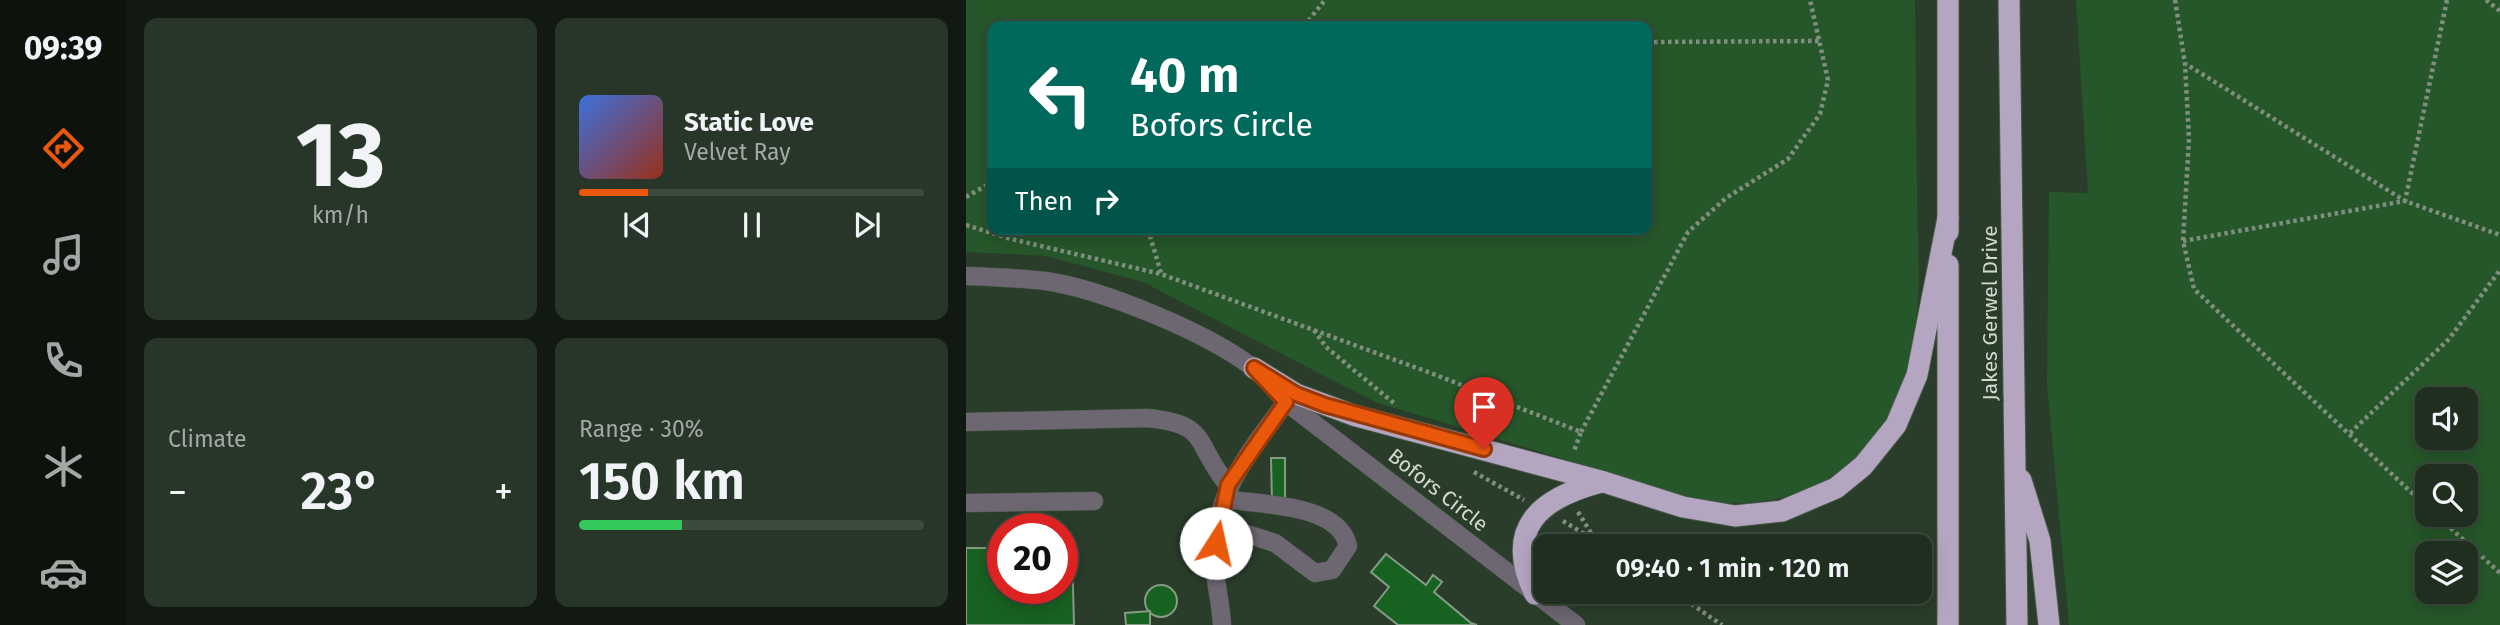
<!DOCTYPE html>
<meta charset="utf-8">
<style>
body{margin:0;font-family:"Fira Sans",sans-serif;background:#283629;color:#f1f3f6;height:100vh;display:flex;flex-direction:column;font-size:26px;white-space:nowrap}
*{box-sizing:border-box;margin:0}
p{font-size:23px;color:#a2a8a5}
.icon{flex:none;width:38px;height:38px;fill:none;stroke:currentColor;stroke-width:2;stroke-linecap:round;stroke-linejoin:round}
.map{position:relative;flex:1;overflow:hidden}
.drawer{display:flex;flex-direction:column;gap:18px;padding:18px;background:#121912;width:840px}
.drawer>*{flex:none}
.top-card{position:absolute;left:21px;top:21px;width:665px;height:214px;border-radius:14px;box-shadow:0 4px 18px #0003,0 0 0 2px #3d4a3e;background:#00695c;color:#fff;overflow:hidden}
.fabs{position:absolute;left:1449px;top:387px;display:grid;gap:14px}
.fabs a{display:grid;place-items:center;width:63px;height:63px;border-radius:14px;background:#202e20;box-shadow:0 4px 18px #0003,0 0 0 2px #3d4a3e;font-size:35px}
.speed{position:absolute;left:21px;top:513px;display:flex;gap:14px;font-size:35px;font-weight:700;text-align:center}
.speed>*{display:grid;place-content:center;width:91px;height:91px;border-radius:50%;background:#202e20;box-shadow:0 4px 18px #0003,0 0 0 2px #3d4a3e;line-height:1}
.speed .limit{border:10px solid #d22;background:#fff;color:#111}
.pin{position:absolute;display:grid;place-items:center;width:60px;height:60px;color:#fff;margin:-72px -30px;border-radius:50% 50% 50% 0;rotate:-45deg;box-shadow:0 0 7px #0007}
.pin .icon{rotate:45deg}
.me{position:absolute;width:77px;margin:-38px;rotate:10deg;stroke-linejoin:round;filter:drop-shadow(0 0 5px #0008)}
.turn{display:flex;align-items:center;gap:24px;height:147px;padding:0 28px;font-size:32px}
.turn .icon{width:91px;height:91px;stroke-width:2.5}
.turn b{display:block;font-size:49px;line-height:60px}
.then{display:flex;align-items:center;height:66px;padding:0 28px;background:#0003;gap:14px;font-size:26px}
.big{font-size:52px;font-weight:600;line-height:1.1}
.drawer .tile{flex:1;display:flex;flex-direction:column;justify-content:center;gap:10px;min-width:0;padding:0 24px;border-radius:14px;background:#283629}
.drawer .dial{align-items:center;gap:0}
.dial b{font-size:91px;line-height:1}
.song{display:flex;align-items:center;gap:21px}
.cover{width:84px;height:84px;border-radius:10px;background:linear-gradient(135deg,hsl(220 70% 55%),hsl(10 70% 35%))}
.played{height:7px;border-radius:4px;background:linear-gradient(90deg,#ea580c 20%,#3d4a3e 20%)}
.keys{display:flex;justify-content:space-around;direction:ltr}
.heat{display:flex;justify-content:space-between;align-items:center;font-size:38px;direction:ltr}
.charge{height:10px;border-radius:5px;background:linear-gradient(90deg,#34c759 30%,#3d4a3e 0)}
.drawer .tiles{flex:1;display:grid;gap:18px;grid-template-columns:repeat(2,1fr)}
.trip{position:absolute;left:567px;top:534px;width:399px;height:70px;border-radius:14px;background:#202e20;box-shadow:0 4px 18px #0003,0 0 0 2px #3d4a3e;font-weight:600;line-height:70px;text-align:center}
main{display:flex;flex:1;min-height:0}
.menu{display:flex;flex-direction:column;width:126px;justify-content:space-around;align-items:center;background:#0d120d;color:#a2a8a5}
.menu .icon{width:49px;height:49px}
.menu .current{color:#ea580c}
.menu b{font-size:32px;color:#f1f3f6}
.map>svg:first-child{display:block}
</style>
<main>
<nav class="menu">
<b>09:39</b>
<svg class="icon current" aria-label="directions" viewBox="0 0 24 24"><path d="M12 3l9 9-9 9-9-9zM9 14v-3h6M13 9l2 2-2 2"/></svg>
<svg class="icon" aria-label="music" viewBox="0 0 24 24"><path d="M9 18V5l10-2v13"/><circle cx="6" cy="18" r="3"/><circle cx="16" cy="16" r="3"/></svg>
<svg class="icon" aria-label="phone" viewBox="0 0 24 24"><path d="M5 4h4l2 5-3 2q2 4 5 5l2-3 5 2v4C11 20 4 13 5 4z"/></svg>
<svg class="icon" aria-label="climate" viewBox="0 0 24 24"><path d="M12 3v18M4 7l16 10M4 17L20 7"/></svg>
<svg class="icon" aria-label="car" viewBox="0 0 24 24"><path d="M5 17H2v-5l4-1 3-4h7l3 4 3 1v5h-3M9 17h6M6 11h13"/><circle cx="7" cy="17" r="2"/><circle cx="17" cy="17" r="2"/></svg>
</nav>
<section class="drawer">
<div class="tiles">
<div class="tile dial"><b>13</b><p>km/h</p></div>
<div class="tile">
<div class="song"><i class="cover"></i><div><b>Static Love</b><p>Velvet Ray</p></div></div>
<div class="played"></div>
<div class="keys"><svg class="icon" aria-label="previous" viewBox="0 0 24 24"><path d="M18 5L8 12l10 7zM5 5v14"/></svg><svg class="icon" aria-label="pause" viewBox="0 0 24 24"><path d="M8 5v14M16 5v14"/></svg><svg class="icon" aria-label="next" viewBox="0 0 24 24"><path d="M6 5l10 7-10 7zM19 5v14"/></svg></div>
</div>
<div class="tile"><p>Climate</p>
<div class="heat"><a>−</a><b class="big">23°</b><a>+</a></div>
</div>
<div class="tile"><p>Range · 30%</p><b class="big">150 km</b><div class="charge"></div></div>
</div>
</section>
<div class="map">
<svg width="1534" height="625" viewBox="0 0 1534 625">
<rect width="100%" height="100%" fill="#2a3d2a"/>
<g fill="#26572a" fill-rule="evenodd">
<path d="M0 0H949C950 64 950 127 951 191 951 228 954 265 952 302 943 429 874 515 740 502L409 402 177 282 80 256 0 252ZM26 26H681V229H26Z"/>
<path d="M1110 0H1534V625H1103L1081 384 1083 192 1122 193ZM1461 399H1500V438H1461ZM1461 476H1500V514H1461ZM1461 553H1500V592H1461Z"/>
</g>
<g fill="#186221" stroke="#859b85" stroke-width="2">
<polygon points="305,458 319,458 319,501 306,501"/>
<polygon points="106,546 108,625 0,625 0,548 37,548 37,588 96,588 96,547"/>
<polygon points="420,554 460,585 467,575 476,582 468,592 505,623 511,625 432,625 408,606 423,587 405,572"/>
<circle cx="195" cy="601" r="16"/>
<polygon points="184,611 184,625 160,625 159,613"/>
</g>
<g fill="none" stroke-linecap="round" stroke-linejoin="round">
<defs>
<g id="minor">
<path d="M0 276C27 277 54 278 80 281 138 290 240 332 286 367 299 377 309 390 320 402L610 625"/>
<path d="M0 422 181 418C245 424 227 443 262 485"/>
<polyline points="0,503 128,501"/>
<path d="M252 525 309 543 349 573 366 570 382 546C373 503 293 505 259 499"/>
<path d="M256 625C255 603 249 582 248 561 246 494 284 452 320 402"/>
</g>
<g id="highway">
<polyline points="982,0 982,232"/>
<polyline points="1043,0 1051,625"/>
<polyline points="288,368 330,394 387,415 638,482 717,507 769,516 816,511 870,488 897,466 930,425 951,375 982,218"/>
<polyline points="1055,480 1074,541 1083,625"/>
<path d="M569 594C537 528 574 498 635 482"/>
<polyline points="982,625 982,265"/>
</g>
</defs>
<use href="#minor" stroke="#485948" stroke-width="19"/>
<use href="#highway" stroke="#485948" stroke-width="23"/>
<g stroke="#808f80" stroke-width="4.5" stroke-dasharray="3.5 3.5" stroke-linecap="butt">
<polyline points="1209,0 1219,64 1223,139 1217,241 1228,289 1461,507"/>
<polyline points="1481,0 1439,201 1534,235"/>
<polyline points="1520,0 1534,11"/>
<polyline points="338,26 359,0"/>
<polyline points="681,42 853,41"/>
<polyline points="0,197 26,182"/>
<polyline points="0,225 45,239 195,274 470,375 615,432 608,451"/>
<polyline points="182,229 195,273"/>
<polyline points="1217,241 1439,201 1220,64"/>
<polyline points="348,330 360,347 429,404"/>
<polyline points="615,432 722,232 760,198 822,159 854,114 862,80 844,0"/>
<polyline points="1384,433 1483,339 1534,270"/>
<polyline points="508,472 558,500"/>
<polyline points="612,512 630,541"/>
<polyline points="1469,514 1534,573"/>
<polyline points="597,521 638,546"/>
<polyline points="708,592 756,625"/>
</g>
<use href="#minor" stroke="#6d6772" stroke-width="18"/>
<use href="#highway" stroke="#b4a6c1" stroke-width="21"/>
</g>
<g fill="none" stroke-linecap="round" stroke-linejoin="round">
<defs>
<polyline id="route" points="250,543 262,485 320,402 288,368 330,394 359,405 518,449"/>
</defs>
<use href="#route" stroke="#983908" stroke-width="18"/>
<use href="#route" stroke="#ea580c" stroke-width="12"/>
</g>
<g text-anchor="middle" stroke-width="7" stroke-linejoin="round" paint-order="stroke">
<g font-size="21" fill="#cfdace" stroke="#2a3d2a">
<text transform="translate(1024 313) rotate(-90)" y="7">Jakes Gerwel Drive</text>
<text transform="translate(472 490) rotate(38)" y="7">Bofors Circle</text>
</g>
</g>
</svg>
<div class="fabs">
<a><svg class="icon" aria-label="sound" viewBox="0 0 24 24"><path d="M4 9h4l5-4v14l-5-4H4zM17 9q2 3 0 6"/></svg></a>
<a><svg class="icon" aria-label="search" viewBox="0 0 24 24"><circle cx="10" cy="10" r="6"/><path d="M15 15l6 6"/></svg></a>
<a><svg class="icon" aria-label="layers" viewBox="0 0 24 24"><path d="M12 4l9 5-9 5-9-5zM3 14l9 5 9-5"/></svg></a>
</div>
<div class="speed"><div class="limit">20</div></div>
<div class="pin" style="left:518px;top:449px;background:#d93025"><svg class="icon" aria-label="arrive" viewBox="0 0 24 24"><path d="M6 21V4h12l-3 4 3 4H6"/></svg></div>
<svg class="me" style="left:250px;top:543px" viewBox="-20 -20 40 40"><circle r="19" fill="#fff"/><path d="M0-13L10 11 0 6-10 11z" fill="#ea580c"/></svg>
<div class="trip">09:40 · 1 min · 120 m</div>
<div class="top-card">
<div class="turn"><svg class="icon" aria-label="left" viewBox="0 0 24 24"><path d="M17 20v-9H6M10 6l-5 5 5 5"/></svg><div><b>40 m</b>Bofors Circle</div></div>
<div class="then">Then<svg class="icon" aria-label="right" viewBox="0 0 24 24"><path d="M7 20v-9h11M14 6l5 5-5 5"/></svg></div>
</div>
</div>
</main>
